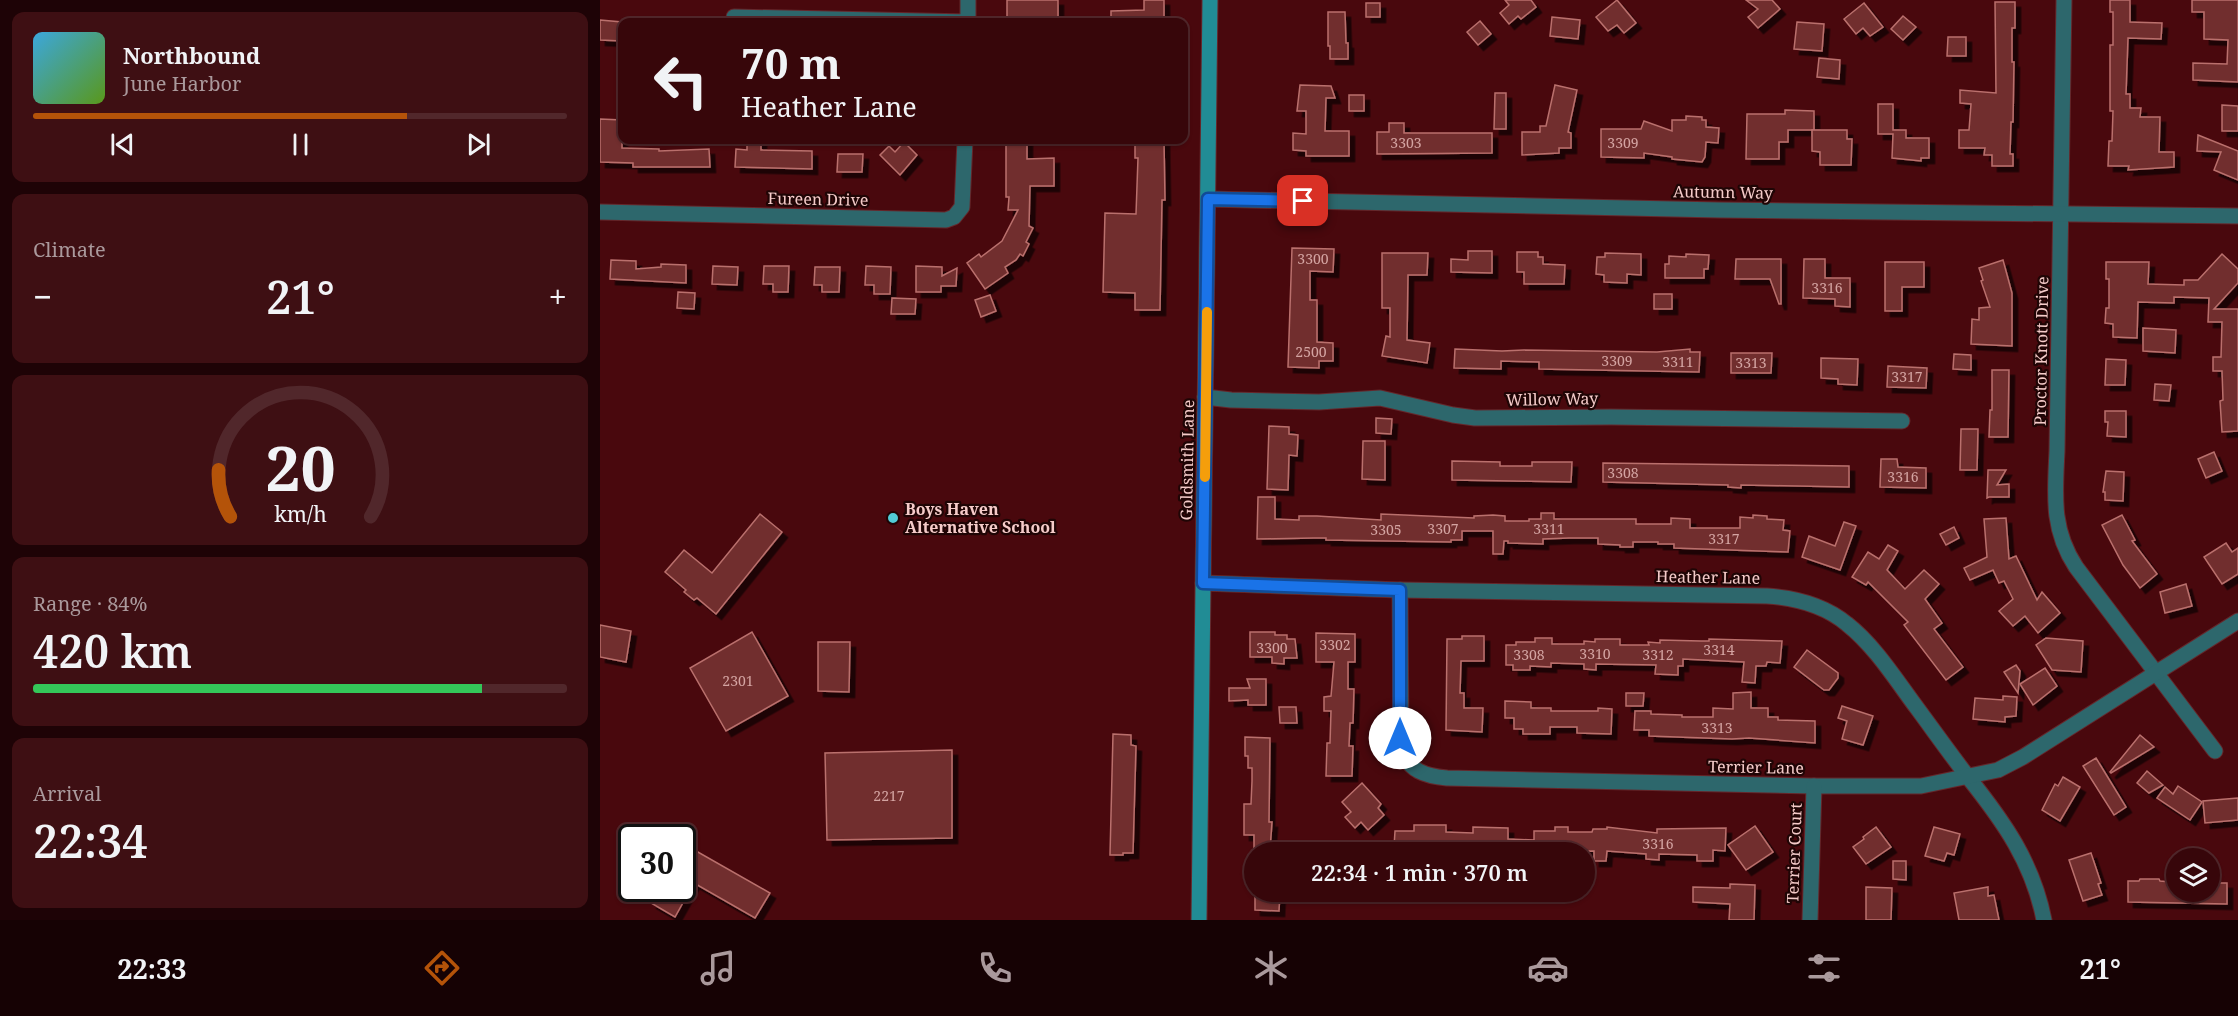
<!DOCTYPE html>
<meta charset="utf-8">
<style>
body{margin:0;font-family:"Noto Serif",serif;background:#3e0f13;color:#f1f3f6;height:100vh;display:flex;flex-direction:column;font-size:22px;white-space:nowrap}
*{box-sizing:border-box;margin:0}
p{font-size:20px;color:#aa999c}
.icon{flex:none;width:33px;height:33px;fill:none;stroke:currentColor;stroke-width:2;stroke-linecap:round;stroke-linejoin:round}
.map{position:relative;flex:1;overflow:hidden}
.side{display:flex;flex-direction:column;gap:12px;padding:12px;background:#1e0306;width:600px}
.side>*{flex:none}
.guide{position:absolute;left:18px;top:18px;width:570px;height:126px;border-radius:12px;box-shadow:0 2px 4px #0004,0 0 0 2px #51272b;background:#37060a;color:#f1f3f6;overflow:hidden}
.controls{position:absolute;left:1566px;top:848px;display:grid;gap:12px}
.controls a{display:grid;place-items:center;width:54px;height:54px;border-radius:50%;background:#37060a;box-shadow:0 2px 4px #0004,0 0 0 2px #51272b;font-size:30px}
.speed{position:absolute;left:18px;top:824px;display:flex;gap:12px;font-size:30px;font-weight:700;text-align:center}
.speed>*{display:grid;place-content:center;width:78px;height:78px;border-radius:50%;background:#37060a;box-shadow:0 2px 4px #0004,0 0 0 2px #51272b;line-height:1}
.speed .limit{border:3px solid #111;border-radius:9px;background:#fff;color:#111}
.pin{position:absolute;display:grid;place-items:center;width:51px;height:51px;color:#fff;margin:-26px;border-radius:12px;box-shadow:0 3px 9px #0006}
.me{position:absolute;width:66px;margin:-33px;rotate:0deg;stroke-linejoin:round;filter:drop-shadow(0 0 4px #0008)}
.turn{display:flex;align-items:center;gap:21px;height:126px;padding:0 24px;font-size:27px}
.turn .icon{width:78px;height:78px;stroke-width:2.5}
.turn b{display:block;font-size:42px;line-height:51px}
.big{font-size:45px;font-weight:600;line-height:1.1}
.side .widget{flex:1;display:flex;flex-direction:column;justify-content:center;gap:9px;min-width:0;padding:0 21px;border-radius:12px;background:#3e0f13}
.side .dial{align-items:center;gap:0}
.dial svg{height:156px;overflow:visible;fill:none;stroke:#51272b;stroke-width:7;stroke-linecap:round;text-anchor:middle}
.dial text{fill:#f1f3f6;stroke:none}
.song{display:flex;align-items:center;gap:18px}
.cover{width:72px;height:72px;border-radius:9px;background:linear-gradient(135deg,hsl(200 70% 55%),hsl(90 70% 35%))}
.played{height:6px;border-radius:3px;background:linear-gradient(90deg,#b45309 70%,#51272b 70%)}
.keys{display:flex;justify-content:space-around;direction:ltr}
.heat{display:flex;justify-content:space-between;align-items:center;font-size:33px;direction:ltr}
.charge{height:9px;border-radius:4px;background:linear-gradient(90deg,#34c759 84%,#51272b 0)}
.trip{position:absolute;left:644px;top:842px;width:351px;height:60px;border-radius:30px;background:#37060a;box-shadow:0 2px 4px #0004,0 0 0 2px #51272b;font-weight:600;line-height:60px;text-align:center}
.tabs{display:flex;height:96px;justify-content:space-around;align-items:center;background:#160204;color:#aa999c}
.tabs .icon{width:42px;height:42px}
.tabs .current{color:#b45309}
.tabs b{font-size:27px;color:#f1f3f6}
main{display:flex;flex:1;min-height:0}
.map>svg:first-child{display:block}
</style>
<main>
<section class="side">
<div class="widget">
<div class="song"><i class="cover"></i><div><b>Northbound</b><p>June Harbor</p></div></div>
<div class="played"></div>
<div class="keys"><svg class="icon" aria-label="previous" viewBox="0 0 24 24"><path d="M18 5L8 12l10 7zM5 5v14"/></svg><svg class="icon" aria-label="pause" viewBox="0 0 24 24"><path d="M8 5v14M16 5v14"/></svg><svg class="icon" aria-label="next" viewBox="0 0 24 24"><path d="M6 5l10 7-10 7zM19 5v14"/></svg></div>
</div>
<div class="widget"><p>Climate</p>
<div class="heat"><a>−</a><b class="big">21°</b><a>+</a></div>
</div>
<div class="widget dial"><svg viewBox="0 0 100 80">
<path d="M14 69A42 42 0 1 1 86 69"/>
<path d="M14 69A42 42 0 0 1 8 45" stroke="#b45309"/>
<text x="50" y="56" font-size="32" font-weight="700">20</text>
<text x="50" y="72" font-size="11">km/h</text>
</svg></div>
<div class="widget"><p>Range · 84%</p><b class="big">420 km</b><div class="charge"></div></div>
<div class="widget"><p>Arrival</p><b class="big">22:34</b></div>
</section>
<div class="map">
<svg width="1638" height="920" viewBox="0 0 1638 920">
<defs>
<filter id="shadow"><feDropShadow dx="5.5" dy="5.5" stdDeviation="0" flood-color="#0009"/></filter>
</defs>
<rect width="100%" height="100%" fill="#49080d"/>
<g fill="#712f2e" stroke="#ba706d" stroke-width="1.5" filter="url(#shadow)">
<rect x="407" y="0" width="51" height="22"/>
<polygon points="544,0 564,0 564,22 511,22 511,11 544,10"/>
<polygon points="905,0 931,0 936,7 921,19 918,16 909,24 900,13 909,5"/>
<polygon points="1017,0 1036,23 1024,33 1017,25 1008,31 996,17"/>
<polygon points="1146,0 1172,0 1180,9 1158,28 1148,17 1158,9"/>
<polygon points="1510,0 1530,0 1530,22 1562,23 1561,39 1528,38 1526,94 1530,94 1530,108 1541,108 1540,117 1560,117 1559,152 1574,152 1574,167 1528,170 1529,166 1508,166 1509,141 1512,141 1513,111 1510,111 1510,45 1513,45 1513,12 1510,12"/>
<polygon points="1592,0 1638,0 1638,82 1593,80 1593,63 1627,64 1628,40 1604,39 1604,12 1592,12"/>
<polygon points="1395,2 1415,2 1415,28 1412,28 1412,62 1414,62 1413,122 1411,122 1410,154 1413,154 1413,166 1392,166 1392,155 1384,155 1385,148 1359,148 1359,130 1369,130 1371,104 1360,103 1360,90 1396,93"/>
<rect x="766" y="3" width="14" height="14"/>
<polygon points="1264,3 1283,27 1270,36 1263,28 1256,34 1244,19"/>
<polygon points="728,12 745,12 746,43 748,43 748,59 730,59 730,46 728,46"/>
<polygon points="1303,16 1316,27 1303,40 1291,29"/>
<polygon points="952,17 980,20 978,39 950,36"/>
<polygon points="0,20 22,22 22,41 0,40"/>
<polygon points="880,21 891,34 878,45 867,32"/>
<polygon points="1197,22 1224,24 1222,51 1194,49"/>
<polygon points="1348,37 1366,37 1366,56 1347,56"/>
<polygon points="1219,58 1240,60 1239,79 1217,77"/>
<polygon points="700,85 731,86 735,98 726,98 725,131 749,131 749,156 706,156 706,151 693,150 693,133 706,134 706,111 697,111"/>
<polygon points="955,85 977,90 968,132 971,133 971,148 959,148 959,153 922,155 922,132 940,132 940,126 946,126"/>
<polygon points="895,93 906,93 906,129 894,129"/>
<rect x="749" y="95" width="15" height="16"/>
<polygon points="1278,104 1293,104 1293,130 1306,130 1306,138 1329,138 1329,158 1321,158 1321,161 1292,158 1293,134 1278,134"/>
<polygon points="1622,105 1638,106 1638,131 1622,131"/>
<polygon points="1185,110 1214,111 1214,130 1188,130 1188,142 1179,142 1179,159 1146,159 1147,114 1185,114"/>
<polygon points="1086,116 1102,117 1102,120 1106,120 1106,127 1119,128 1118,143 1106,142 1105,157 1102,162 1072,159 1072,157 1044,153 1044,158 1001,157 1001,129 1041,129 1044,121 1072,131 1072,120 1086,120"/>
<polygon points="0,119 22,120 22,148 59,149 59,151 109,149 110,167 33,167 33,163 0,162"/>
<polygon points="789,123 804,123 804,133 892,133 892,153 777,154 777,132 789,132"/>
<polygon points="1212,130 1247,130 1247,139 1252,139 1251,165 1220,165 1220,152 1212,151"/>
<polygon points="1598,135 1638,151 1638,180 1614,170 1621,152 1597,151"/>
<polygon points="147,140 161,140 161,150 212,151 212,169 135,167 136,149 147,150"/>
<polygon points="406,140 427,140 427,159 454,158 454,186 430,186 429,226 433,228 426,242 429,244 423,256 420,254 416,260 405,267 408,273 385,289 367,263 379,254 381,257 402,241 418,210 408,210 409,197 406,197"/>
<polygon points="535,141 564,141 565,200 562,200 560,310 535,310 535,293 503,292 505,213 536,214 538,158 535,158"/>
<polygon points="304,142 317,155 300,175 280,155 289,146 295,152"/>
<polygon points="238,154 263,154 262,172 237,172"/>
<polygon points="692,248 734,249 733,272 710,271 710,300 717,300 717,342 733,343 733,361 719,361 719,368 688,367"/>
<polygon points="868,251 892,251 892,273 851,272 851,259 868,260"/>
<polygon points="917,252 938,252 938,257 943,257 943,264 965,265 964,284 924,284 924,272 917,272"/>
<polygon points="782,253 828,253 827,275 808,275 807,340 830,343 827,363 782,356 786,336 790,337 790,308 782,308"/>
<polygon points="1005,253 1041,254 1041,275 1027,274 1027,283 1004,282 1004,275 996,274 997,257 1005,257"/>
<polygon points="1086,254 1109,255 1108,269 1104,269 1104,278 1065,278 1065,264 1069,264 1069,256 1086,257"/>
<polygon points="1622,254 1638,269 1638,283 1614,309 1638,309 1638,431 1622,432 1620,401 1623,400 1622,371 1613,371 1613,357 1621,357 1622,322 1608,322 1609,298 1574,297 1574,303 1538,302 1537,338 1513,337 1513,324 1505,323 1506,308 1509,308 1509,279 1506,279 1506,262 1549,262 1548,284 1584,285 1584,280 1598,280"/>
<polygon points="1136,259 1181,259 1181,304 1179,304 1170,279 1135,279"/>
<polygon points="1204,259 1225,259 1225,278 1250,278 1250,307 1235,306 1235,299 1203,298"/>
<polygon points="11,260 36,261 36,269 61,267 61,264 86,265 86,283 10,279"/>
<polygon points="1403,260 1412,293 1412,346 1371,344 1372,319 1379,320 1379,308 1390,307 1381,281 1383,280 1379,268"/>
<polygon points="1285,262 1324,262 1324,287 1302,287 1302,311 1285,311"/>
<polygon points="113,266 138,267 137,285 112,284"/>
<polygon points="164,266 189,266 188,292 173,292 173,284 163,284"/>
<polygon points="266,266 291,267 290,294 274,294 274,285 265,285"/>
<polygon points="316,266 342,267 342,276 357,268 356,286 341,286 341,292 316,292"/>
<polygon points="215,267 240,267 239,292 222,292 222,285 214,285"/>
<polygon points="78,292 95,293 94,309 77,308"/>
<rect x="1054" y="294" width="18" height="15"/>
<polygon points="390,295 396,311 381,317 375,300"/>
<polygon points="292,298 316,299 315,314 291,314"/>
<polygon points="1543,328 1576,330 1575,353 1543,351"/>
<polygon points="855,349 902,351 924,350 1057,352 1090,349 1090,352 1100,352 1099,372 939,369 939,362 901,361 901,369 854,368"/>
<polygon points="1131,353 1172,353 1171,373 1131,373"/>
<polygon points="1354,354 1371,355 1371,370 1353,369"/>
<polygon points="1221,358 1258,359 1257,385 1238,384 1238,379 1221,378"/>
<polygon points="1506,359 1526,360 1525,385 1505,385"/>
<polygon points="1288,366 1327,368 1326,388 1287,387"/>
<polygon points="1392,370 1409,370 1408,437 1389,437 1390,410 1392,410"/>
<polygon points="1555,384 1571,385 1569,401 1554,400"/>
<polygon points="1505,411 1526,411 1526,437 1507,436 1508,422 1505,422"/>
<polygon points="776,418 792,419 791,434 776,433"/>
<polygon points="669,426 689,427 689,434 698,435 697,456 689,455 688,490 667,489"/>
<polygon points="1361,429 1378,429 1377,470 1360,470"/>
<polygon points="763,441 785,441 785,480 762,479"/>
<polygon points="1614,452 1622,471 1606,478 1598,459"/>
<polygon points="1281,459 1297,459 1298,467 1326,468 1326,488 1280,487"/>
<polygon points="852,461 900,462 900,466 932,466 932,462 972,462 971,482 852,480"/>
<polygon points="1003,463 1249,466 1249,487 1141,485 1141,488 1128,487 1128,485 1003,482"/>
<polygon points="1388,470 1406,470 1397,485 1409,484 1409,497 1389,497 1387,498"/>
<polygon points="1506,471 1524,472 1523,501 1505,500 1505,492 1503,492"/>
<polygon points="658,497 675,497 675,519 699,520 699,516 717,516 781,520 781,514 874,518 874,516 893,515 905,516 905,521 929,521 929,519 941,519 941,513 954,513 954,519 1036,519 1036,524 1071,524 1071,518 1090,519 1090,528 1140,528 1140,517 1153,518 1153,515 1167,516 1167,519 1184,520 1183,530 1190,531 1188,552 1074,548 1074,544 1058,544 1058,542 1033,542 1033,547 1020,547 1020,545 998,544 998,538 969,538 943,539 943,544 908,543 908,541 904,541 903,554 893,554 893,531 862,531 862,540 851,540 851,542 726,540 726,538 714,538 657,539"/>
<polygon points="160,514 182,532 116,614 97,598 94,600 84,592 86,590 65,572 84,550 112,573"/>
<polygon points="1522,515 1535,540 1532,541 1557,574 1540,588 1523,565 1502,525"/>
<polygon points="1406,518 1409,559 1416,556 1437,600 1442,592 1460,613 1438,633 1425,616 1413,626 1399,611 1413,599 1404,581 1399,583 1393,570 1370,580 1364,568 1387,557 1384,519"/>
<polygon points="1244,522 1256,526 1240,570 1202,557 1209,536 1235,546"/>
<polygon points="1354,527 1359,538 1346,545 1340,534"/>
<polygon points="1626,543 1632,552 1638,548 1638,574 1622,584 1604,557"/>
<polygon points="1288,545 1298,551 1287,570 1305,589 1324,570 1339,584 1325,599 1342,623 1334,629 1363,667 1346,680 1304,625 1308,622 1268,582 1266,585 1252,577 1268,552 1279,559"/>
<polygon points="1586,584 1592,606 1565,613 1560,592"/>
<polygon points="0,625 31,631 26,662 0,657"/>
<polygon points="152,632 188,696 126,731 90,668"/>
<polygon points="650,632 675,632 675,635 687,635 687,639 695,639 697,658 684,658 684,664 672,663 672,657 650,657"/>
<polygon points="716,633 755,634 755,662 748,662 748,689 754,689 753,723 750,723 749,746 753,746 752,776 726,776 727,743 730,743 731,711 724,711 724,697 731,696 734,662 716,662"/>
<polygon points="862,636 884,636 884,661 861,661 860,693 864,693 864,708 883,708 882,732 846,730 847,639 862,639"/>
<polygon points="935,638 952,638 952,644 984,644 984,641 995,642 995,639 1020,639 1020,645 1049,645 1048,642 1060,643 1060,640 1101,641 1109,641 1109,639 1182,641 1180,663 1167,662 1166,666 1156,666 1155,683 1142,682 1144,662 1083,659 1083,666 1078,666 1078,675 1055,674 1056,665 996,664 996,670 984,669 984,664 951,663 951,667 930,666 930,670 913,670 913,665 906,665 906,645 916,645 916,642 935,642"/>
<polygon points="1446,638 1483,641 1481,672 1452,670 1436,645"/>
<polygon points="218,642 250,642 249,692 218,691"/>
<polygon points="1207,650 1238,673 1238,678 1229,690 1224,690 1194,667"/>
<polygon points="1416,665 1420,671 1418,693 1404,672"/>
<polygon points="1445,668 1457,686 1433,705 1420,684"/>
<polygon points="647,679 666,679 666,705 648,705 648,700 629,701 629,688 650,688"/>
<polygon points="1151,692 1151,708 1168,708 1168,717 1178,717 1178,720 1215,721 1215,743 1149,738 1132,739 1049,736 1049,730 1034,730 1035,711 1051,711 1051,714 1082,715 1082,717 1113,717 1113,708 1133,709 1133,693"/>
<polygon points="1026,693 1044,693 1043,706 1026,706"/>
<polygon points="1403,696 1417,697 1416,716 1405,717 1405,722 1373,719 1375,698 1403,700"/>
<polygon points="905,701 931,702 931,708 951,708 951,711 998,711 998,708 1012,709 1011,734 977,733 977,727 950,727 950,734 923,734 923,729 914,729 914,718 905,718"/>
<polygon points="1242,706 1273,716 1263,745 1242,739 1247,721 1238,718"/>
<polygon points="679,707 696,707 697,723 680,723"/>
<polygon points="513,734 531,735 531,745 536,746 533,853 523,853 523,855 510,855"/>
<polygon points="1540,735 1554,747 1511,773 1510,772"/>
<polygon points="645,737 670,738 669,822 672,822 670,850 654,850 654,835 644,835 644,804 651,804 652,781 652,768 648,768 648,756 645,756"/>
<polygon points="352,750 352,838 227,840 225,753"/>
<polygon points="1496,758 1526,807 1514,815 1483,766"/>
<polygon points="1547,771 1563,785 1549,793 1537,783"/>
<polygon points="1463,777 1480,787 1460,821 1442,810 1455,784 1458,786"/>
<polygon points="762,783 781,804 778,808 784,815 768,830 761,822 755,828 745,817 751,812 742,802"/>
<polygon points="1578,786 1602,802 1590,820 1557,798 1565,787 1573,794"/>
<polygon points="1638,798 1638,820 1605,823 1603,801"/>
<polygon points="814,825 846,825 846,832 873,833 873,827 908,828 908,839 934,840 934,831 955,831 955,827 968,827 968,832 992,832 993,829 1007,829 1007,827 1057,833 1057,829 1126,828 1125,851 1113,850 1113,861 1097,861 1097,855 1059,854 1059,860 1046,859 1046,854 1007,851 1006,861 994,861 994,851 862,852 862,847 794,847 795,831 814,831"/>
<polygon points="1155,826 1173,852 1146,870 1128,845"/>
<polygon points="1276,827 1291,847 1266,864 1253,847 1264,839 1263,837"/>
<polygon points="1334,827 1360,834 1354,855 1347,853 1344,861 1325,856"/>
<polygon points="82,843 170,893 155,918 94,883 75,917 51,903 60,888 82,888"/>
<polygon points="1491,853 1501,883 1498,884 1502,895 1483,901 1469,860"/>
<polygon points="1293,861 1306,861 1306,880 1293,879"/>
<polygon points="1540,879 1559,879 1560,881 1571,882 1571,891 1610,891 1610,883 1627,883 1627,904 1528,902 1528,881 1539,881"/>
<polygon points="1130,884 1155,885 1154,920 1129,920 1130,904 1093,902 1093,887 1130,888"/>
<polygon points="1266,887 1292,888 1291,920 1266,920"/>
<polygon points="1388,887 1388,896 1394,895 1399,920 1359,920 1354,893"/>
<polygon points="655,891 680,891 679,911 655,910"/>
</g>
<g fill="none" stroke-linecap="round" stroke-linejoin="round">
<defs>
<g id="street">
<path d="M1464 0 1457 451C1455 495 1451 529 1476 567L1615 751"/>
<polyline points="134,17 368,22 368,0"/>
<polyline points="608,199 1119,210 1638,216"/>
<polyline points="0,212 346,220 354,217 362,207 365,140"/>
<polyline points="605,397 631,400 719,402 780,398 853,415 875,418 1011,417 1302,421"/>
<path d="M603 583 800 590 1167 596C1197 598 1224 605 1247 624 1275 646 1296 680 1317 708 1334 731 1351 755 1368 777 1404 822 1433 863 1444 920"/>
<path d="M800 590 801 749C809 771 825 776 847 778L1214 786H1321L1398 770 1423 757 1638 621"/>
<polyline points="1210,920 1214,786"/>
</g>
<polyline id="secondary" points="599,920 610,0"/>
</defs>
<use href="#street" stroke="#65272b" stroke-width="17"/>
<use href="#secondary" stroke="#65272b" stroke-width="17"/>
<use href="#street" stroke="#2d676c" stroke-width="15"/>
<use href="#secondary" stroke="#218c95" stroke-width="15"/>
</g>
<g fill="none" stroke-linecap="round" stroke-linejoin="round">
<defs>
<polyline id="route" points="703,201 608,199 603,583 800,590 800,738"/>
</defs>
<use href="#route" stroke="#114b97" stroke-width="15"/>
<use href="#route" stroke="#1a73e8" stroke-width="10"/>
<polyline stroke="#f59e0b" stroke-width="10" points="605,477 607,312"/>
</g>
<circle fill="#52ccd6" stroke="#1f0505" stroke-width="2" cx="293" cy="518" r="6"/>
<g text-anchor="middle" stroke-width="4.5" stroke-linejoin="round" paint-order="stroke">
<g font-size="14" fill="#d4a4a2">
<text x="806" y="148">3303</text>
<text x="1023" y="148">3309</text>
<text x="713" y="264">3300</text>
<text x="1227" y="293">3316</text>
<text x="711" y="357">2500</text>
<text x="1017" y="366">3309</text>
<text x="1078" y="367">3311</text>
<text x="1151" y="368">3313</text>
<text x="1307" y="382">3317</text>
<text x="1023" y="478">3308</text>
<text x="1303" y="482">3316</text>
<text x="843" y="534">3307</text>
<text x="949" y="534">3311</text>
<text x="786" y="535">3305</text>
<text x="1124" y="544">3317</text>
<text x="735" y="650">3302</text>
<text x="672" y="653">3300</text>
<text x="1119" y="655">3314</text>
<text x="995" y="659">3310</text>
<text x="929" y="660">3308</text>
<text x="1058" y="660">3312</text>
<text x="138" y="686">2301</text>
<text x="1117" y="733">3313</text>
<text x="289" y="801">2217</text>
<text x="1058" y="849">3316</text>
</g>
<g font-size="16" fill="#f5cbc9" stroke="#1f0505">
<text transform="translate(1123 192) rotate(1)" y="6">Autumn Way</text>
<text transform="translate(218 199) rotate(1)" y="6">Fureen Drive</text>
<text transform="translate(1441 351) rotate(-89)" y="6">Proctor Knott Drive</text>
<text transform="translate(952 399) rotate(-1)" y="6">Willow Way</text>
<text transform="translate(587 460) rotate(-89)" y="6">Goldsmith Lane</text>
<text transform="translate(1108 577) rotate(1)" y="6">Heather Lane</text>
<text transform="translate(1156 767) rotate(1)" y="6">Terrier Lane</text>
<text transform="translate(1194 853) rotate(-88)" y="6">Terrier Court</text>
</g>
<g font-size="16" font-weight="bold" fill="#f5cbc9" stroke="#1f0505" text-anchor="start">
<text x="305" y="515">Boys Haven<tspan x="305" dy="18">Alternative School</tspan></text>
</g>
</g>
</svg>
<div class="controls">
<a><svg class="icon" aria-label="layers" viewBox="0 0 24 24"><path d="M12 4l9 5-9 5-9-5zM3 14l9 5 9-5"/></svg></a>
</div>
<div class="speed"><div class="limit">30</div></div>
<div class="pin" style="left:703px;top:201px;background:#d93025"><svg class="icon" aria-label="arrive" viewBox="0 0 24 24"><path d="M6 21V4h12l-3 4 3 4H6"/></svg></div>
<svg class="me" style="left:800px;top:738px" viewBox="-20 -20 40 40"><circle r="19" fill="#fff"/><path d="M0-13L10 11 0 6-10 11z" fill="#1a73e8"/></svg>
<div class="trip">22:34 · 1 min · 370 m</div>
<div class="guide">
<div class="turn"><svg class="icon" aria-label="left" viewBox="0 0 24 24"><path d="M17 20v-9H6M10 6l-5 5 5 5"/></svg><div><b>70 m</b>Heather Lane</div></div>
</div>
</div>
</main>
<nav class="tabs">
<b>22:33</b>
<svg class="icon current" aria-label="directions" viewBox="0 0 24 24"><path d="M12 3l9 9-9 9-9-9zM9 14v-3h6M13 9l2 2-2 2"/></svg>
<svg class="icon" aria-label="music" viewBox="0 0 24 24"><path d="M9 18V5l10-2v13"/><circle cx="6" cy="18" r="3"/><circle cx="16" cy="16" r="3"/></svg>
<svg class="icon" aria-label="phone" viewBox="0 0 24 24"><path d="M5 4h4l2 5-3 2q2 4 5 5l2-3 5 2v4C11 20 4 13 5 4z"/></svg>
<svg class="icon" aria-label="climate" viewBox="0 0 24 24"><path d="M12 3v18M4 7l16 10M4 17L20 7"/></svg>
<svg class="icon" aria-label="car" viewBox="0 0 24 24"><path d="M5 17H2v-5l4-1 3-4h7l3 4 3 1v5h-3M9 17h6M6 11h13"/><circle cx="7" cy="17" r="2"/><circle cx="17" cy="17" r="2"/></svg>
<svg class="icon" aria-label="filters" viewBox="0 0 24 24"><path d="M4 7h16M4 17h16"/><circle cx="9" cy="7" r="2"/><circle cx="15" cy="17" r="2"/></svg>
<b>21°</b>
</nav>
